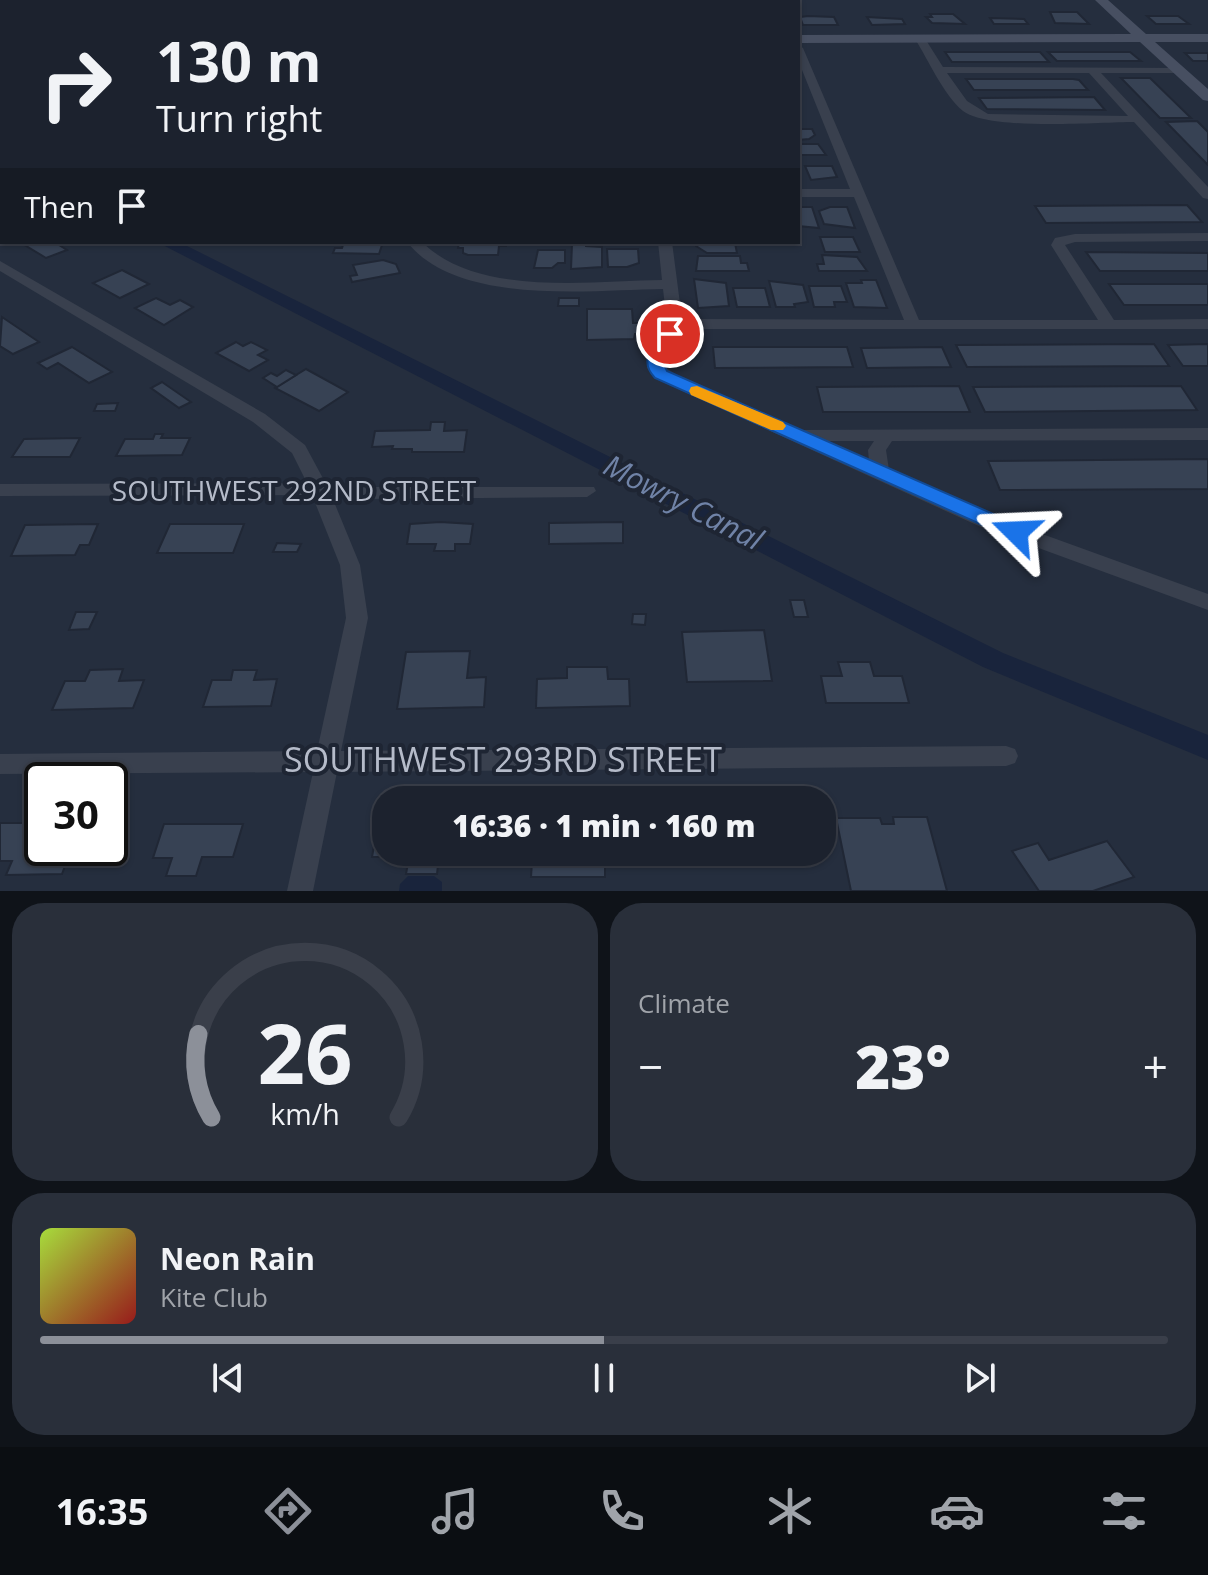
<!DOCTYPE html>
<meta charset="utf-8">
<style>
body{margin:0;font-family:"Open Sans",sans-serif;background:#292f3a;color:#f1f3f6;height:100vh;display:flex;flex-direction:column;font-size:30px;white-space:nowrap}
*{box-sizing:border-box;margin:0}
p{font-size:26px;color:#a0a4aa}
.icon{flex:none;width:44px;height:44px;fill:none;stroke:currentColor;stroke-width:2;stroke-linecap:round;stroke-linejoin:round}
.map{position:relative;height:891px;overflow:hidden}
.side{display:flex;flex-direction:column;gap:12px;padding:12px;background:#0f1319;flex:1}
.side>*{flex:none}
.banner{position:absolute;left:0px;top:0px;width:800px;height:244px;box-shadow:0 2px 6px #0004,0 0 0 2px #3a3f4a;background:#1c222e;color:#f1f3f6;overflow:hidden}
.speed{position:absolute;left:24px;top:762px;display:flex;gap:16px;font-size:40px;font-weight:700;text-align:center}
.speed>*{display:grid;place-content:center;width:104px;height:104px;border-radius:50%;background:#1c222e;box-shadow:0 2px 6px #0004,0 0 0 2px #3a3f4a;line-height:1}
.speed .limit{border:4px solid #111;border-radius:12px;background:#fff;color:#111}
.pin{position:absolute;display:grid;place-items:center;width:68px;height:68px;color:#fff;margin:-34px;border:4px solid #fff;border-radius:50%;box-shadow:0 2px 8px #0007}
.me{position:absolute;width:88px;margin:-44px;rotate:291deg;stroke-linejoin:round;filter:drop-shadow(0 0 6px #0008)}
.turn{display:flex;align-items:center;gap:28px;height:168px;padding:0 24px;font-size:36px}
.turn .icon{width:104px;height:104px;stroke-width:2.5}
.turn b{display:block;font-size:56px;line-height:68px}
.then{display:flex;align-items:center;height:76px;padding:0 24px;background:#0003;gap:16px;font-size:30px}
.big{font-size:60px;font-weight:800;line-height:1.1}
.side .tile{flex:1;display:flex;flex-direction:column;justify-content:center;gap:12px;min-width:0;padding:0 28px;border-radius:32px;background:#292f3a}
.side .dial{align-items:center;gap:0}
.dial svg{height:208px;overflow:visible;fill:none;stroke:#3a3f4a;stroke-width:7;stroke-linecap:round;text-anchor:middle}
.dial text{fill:#f1f3f6;stroke:none}
.song{display:flex;align-items:center;gap:24px}
.cover{width:96px;height:96px;border-radius:12px;background:linear-gradient(135deg,hsl(80 70% 55%),hsl(0 70% 35%))}
.played{height:8px;border-radius:4px;background:linear-gradient(90deg,#8c9099 50%,#3a3f4a 50%)}
.keys{display:flex;justify-content:space-around;direction:ltr}
.heat{display:flex;justify-content:space-between;align-items:center;font-size:44px;direction:ltr}
.side .tiles{flex:1;display:grid;gap:12px;grid-template-columns:1fr 1fr}
.tile:last-child{grid-column:span 2}
.trip{position:absolute;left:372px;top:786px;width:464px;height:80px;border-radius:32px;background:#1c222e;box-shadow:0 2px 6px #0004,0 0 0 2px #3a3f4a;font-weight:800;line-height:80px;text-align:center}
.tabs{display:flex;height:128px;justify-content:space-around;align-items:center;background:#0b0e12;color:#a0a4aa}
.tabs .icon{width:56px;height:56px}
.tabs .current{color:#8c9099}
.tabs b{font-size:36px;color:#f1f3f6}
.map>svg:first-child{display:block}
</style>
<div class="map">
<svg width="1208" height="891" viewBox="0 0 1208 891">
<rect width="100%" height="100%" fill="#252e3e"/>
<polygon fill="#19243c" points="408,876 434,876 442,882 442,891 399,891 400,884"/>
<g fill="none" stroke-linecap="round" stroke-linejoin="round">
<g fill="#19243c" fill-rule="evenodd">
<polygon points="0,153 2,154 2,164 0,163"/>
<polygon points="157,242 179,242 1003,653 1208,735 1208,760 983,667"/>
</g>
</g>
<g fill="#374254" stroke="#202735" stroke-width="2">
<polygon points="1050,12 1077,12 1089,24 1055,23"/>
<polygon points="930,14 953,14 965,24 932,23 926,17 932,17"/>
<polygon points="808,16 834,17 838,25 803,25 800,17"/>
<polygon points="1147,16 1178,16 1189,24 1156,24"/>
<polygon points="867,17 902,19 905,24 872,25"/>
<polygon points="990,18 1024,19 1028,24 994,24"/>
<polygon points="945,52 1040,52 1049,62 952,62"/>
<polygon points="1048,52 1130,52 1141,61 1057,61"/>
<polygon points="1185,53 1208,53 1208,61 1193,61"/>
<polygon points="1121,78 1150,78 1191,118 1160,118"/>
<polygon points="966,79 1073,79 1079,80 1088,90 974,90"/>
<polygon points="1094,97 1105,110 987,109 979,98"/>
<polygon points="1197,121 1208,132 1208,165 1166,122"/>
<polygon points="798,129 812,129 815,135 809,139 798,140"/>
<polygon points="798,144 818,144 826,155 798,155"/>
<polygon points="805,166 832,166 837,177 811,180"/>
<polygon points="1187,205 1202,222 1046,223 1035,206"/>
<polygon points="798,207 812,207 819,228 798,226"/>
<polygon points="830,207 847,207 855,228 824,224 819,211"/>
<polygon points="820,237 853,237 860,252 825,252"/>
<polygon points="27,242 63,242 59,245 67,250 46,258 23,244"/>
<polygon points="344,242 379,242 378,245 382,245 379,254 333,253 335,248 342,248"/>
<polygon points="459,242 506,242 506,246 499,246 498,255 468,255 463,253 463,248 458,248"/>
<polygon points="696,242 742,242 742,243 735,243 737,253 707,253 696,246"/>
<polygon points="586,243 586,246 602,247 602,267 571,269 572,244"/>
<polygon points="607,249 638,249 639,263 627,267 608,267"/>
<polygon points="538,250 565,250 565,263 558,263 552,268 534,268"/>
<polygon points="1086,252 1208,253 1208,271 1100,271"/>
<polygon points="822,255 857,257 867,271 819,271 817,264 824,264"/>
<polygon points="698,256 740,256 741,263 747,263 749,271 696,271"/>
<polygon points="383,260 396,264 400,273 352,282 350,276 357,275 353,265"/>
<polygon points="122,270 149,284 120,298 93,283"/>
<polygon points="694,279 726,283 729,306 698,308"/>
<polygon points="861,280 876,280 887,308 854,307 846,283 862,283"/>
<polygon points="769,281 803,285 808,302 794,304 795,307 776,307"/>
<polygon points="1109,284 1208,284 1208,305 1124,305"/>
<polygon points="809,286 841,286 847,302 834,302 835,307 814,307"/>
<polygon points="733,288 765,288 770,307 737,307"/>
<polygon points="156,298 170,305 180,300 193,307 164,325 135,308"/>
<polygon points="559,298 579,298 579,306 558,306"/>
<polygon points="587,309 632,309 633,323 640,323 641,334 635,334 634,339 587,340"/>
<polygon points="2,317 39,342 13,354 0,346"/>
<polygon points="236,342 243,346 251,342 267,350 258,355 268,360 249,371 216,353"/>
<polygon points="1154,344 1169,366 967,367 956,345"/>
<polygon points="1208,344 1208,366 1183,366 1168,345"/>
<polygon points="72,347 112,372 89,383 58,363 47,369 38,363"/>
<polygon points="713,347 847,347 853,367 715,368"/>
<polygon points="942,347 951,367 867,368 861,348"/>
<polygon points="306,369 348,392 319,411 275,388"/>
<polygon points="286,370 296,375 277,387 263,378 271,373 277,376"/>
<polygon points="162,382 191,402 179,408 151,388"/>
<polygon points="959,386 970,412 823,412 817,387"/>
<polygon points="1181,386 1197,410 985,412 973,387"/>
<polygon points="118,403 115,411 94,411 97,404"/>
<polygon points="431,422 445,422 444,431 467,430 464,452 412,452 412,449 392,449 393,446 372,447 375,431 430,430"/>
<polygon points="155,434 163,434 161,438 190,438 182,455 116,456 125,439 153,439"/>
<polygon points="80,438 70,457 12,457 24,439"/>
<polygon points="1208,459 1208,489 1000,490 988,461"/>
<polygon points="440,522 473,524 470,544 455,544 455,551 434,551 436,544 407,544 410,524"/>
<polygon points="623,522 623,543 549,544 549,523"/>
<polygon points="98,524 89,545 80,545 75,555 11,556 25,525"/>
<polygon points="170,524 244,524 233,553 157,553"/>
<polygon points="277,543 301,544 297,552 273,552"/>
<polygon points="790,600 804,600 808,617 794,617"/>
<polygon points="76,612 97,612 89,629 69,630"/>
<polygon points="633,614 646,614 645,625 632,624"/>
<polygon points="764,630 772,681 687,682 682,632"/>
<polygon points="470,651 467,678 486,677 484,707 397,709 406,652"/>
<polygon points="838,662 870,662 874,676 902,676 909,703 826,703 821,676 842,676"/>
<polygon points="567,667 607,667 608,679 629,679 630,706 536,708 537,679 567,678"/>
<polygon points="123,669 119,681 144,680 133,708 52,710 65,681 85,681 90,670"/>
<polygon points="233,670 257,670 254,680 277,679 271,706 203,707 212,680 231,680"/>
<polygon points="893,817 927,817 947,891 851,891 836,818 880,818 882,824 894,824"/>
<polygon points="386,822 386,852 479,852 478,856 439,857 437,874 406,874 409,857 372,857 378,823"/>
<polygon points="0,823 42,823 42,848 99,848 95,858 68,858 62,874 6,875 12,861 0,861"/>
<polygon points="164,824 243,824 233,857 202,857 196,876 166,876 172,858 153,858"/>
<polygon points="1107,841 1134,877 1093,891 1039,891 1012,851 1038,843 1049,860"/>
<polygon points="515,852 633,852 633,860 605,860 605,877 531,877 532,862 515,862"/>
</g>
<g fill="none" stroke-linecap="round" stroke-linejoin="round">
<g fill="#39404e" fill-rule="evenodd">
<polygon points="463,0 473,0 462,2"/>
<polygon points="608,0 618,0 619,2 609,2"/>
<path d="M916 37H924L943 67 1181 68 1182 70 1177 73H1101L1208 187V199L1203 198 1134 122C1098 122 989 131 963 111 943 94 929 61 915 39ZM947 73H1089L1128 116 988 114 967 101Z"/>
<path d="M798 45 803 48 919 320H1098L1051 245 1055 238 1075 234 1208 233V241L1075 242 1065 245 1114 320 1208 319V329H680L664 353 663 366 677 375 802 430 1208 428V440L892 441 886 450 889 470 995 517 1208 594V610L981 527 665 383 647 368 648 353 667 324 663 289C589 290 458 306 407 242H422C477 297 590 281 662 280L658 242H672L682 319 904 320 854 197H798V189H850L798 60ZM826 441H874L868 450 869 461Z"/>
<polygon points="0,261 265,414 305,445 326,484 358,487 594,487 596,491 587,497 358,499 332,497 360,565 368,618 341,751 1006,746 1015,749 1018,756 1015,763 1006,766 337,772 313,891 287,891 313,772 0,774 0,754 317,751 346,618 340,565 312,495 0,496 0,484 307,483 292,453 253,422 0,271"/>
</g>
<g fill="#474f61" fill-rule="evenodd">
<polygon points="1095,0 1108,0 1146,34 1208,34 1208,42 1155,42 1208,89 1208,101 1203,100 1140,42 798,43 798,35 1131,34"/>
<rect x="0" y="36" width="2" height="8"/>
</g>
</g>
<path fill="#1a73e8" stroke="#114b97" stroke-width="2" d="M670 329 678 334 662 360 667 371 1023 527 1026 532 1023 537H1009L655 378C638 360 653 348 664 330Z"/>
<polygon fill="#f59e0b" points="697,386 783,422 786,426 783,430 771,430 691,395 689,391 691,387"/>
<g text-anchor="middle" stroke-width="8" stroke-linejoin="round" paint-order="stroke">
<g font-size="28" fill="#b5bbc9" stroke="#1e2533">
<text x="294" y="501">SOUTHWEST 292ND STREET</text>
</g>
<g font-size="30" font-style="italic" fill="#7083a7" stroke="#1e2533">
<text transform="translate(683 503) rotate(27)" y="10">Mowry Canal</text>
</g>
<g font-size="34" fill="#b5bbc9" stroke="#1e2533">
<text x="503" y="772">SOUTHWEST 293RD STREET</text>
</g>
</g>
</svg>
<div class="speed"><div class="limit">30</div></div>
<div class="pin" style="left:670px;top:334px;background:#d93025"><svg class="icon" aria-label="arrive" viewBox="0 0 24 24"><path d="M6 21V4h12l-3 4 3 4H6"/></svg></div>
<svg class="me" style="left:1016px;top:532px" viewBox="-20 -20 40 40"><path d="M0-17L14 15 0 8-14 15z" fill="#1a73e8" stroke="#fff" stroke-width="4"/></svg>
<div class="trip">16:36 · 1 min · 160 m</div>
<div class="banner">
<div class="turn"><svg class="icon" aria-label="right" viewBox="0 0 24 24"><path d="M7 20v-9h11M14 6l5 5-5 5"/></svg><div><b>130 m</b>Turn right</div></div>
<div class="then">Then<svg class="icon" aria-label="arrive" viewBox="0 0 24 24"><path d="M6 21V4h12l-3 4 3 4H6"/></svg></div>
</div>
</div>
<section class="side">
<div class="tiles">
<div class="tile dial"><svg viewBox="0 0 100 80">
<path d="M14 69A42 42 0 1 1 86 69"/>
<path d="M14 69A42 42 0 0 1 9 37" stroke="#8c9099"/>
<text x="50" y="56" font-size="32" font-weight="700">26</text>
<text x="50" y="72" font-size="11">km/h</text>
</svg></div>
<div class="tile"><p>Climate</p>
<div class="heat"><a>−</a><b class="big">23°</b><a>+</a></div>
</div>
<div class="tile">
<div class="song"><i class="cover"></i><div><b>Neon Rain</b><p>Kite Club</p></div></div>
<div class="played"></div>
<div class="keys"><svg class="icon" aria-label="previous" viewBox="0 0 24 24"><path d="M18 5L8 12l10 7zM5 5v14"/></svg><svg class="icon" aria-label="pause" viewBox="0 0 24 24"><path d="M8 5v14M16 5v14"/></svg><svg class="icon" aria-label="next" viewBox="0 0 24 24"><path d="M6 5l10 7-10 7zM19 5v14"/></svg></div>
</div>
</div>
</section>
<nav class="tabs">
<b>16:35</b>
<svg class="icon current" aria-label="directions" viewBox="0 0 24 24"><path d="M12 3l9 9-9 9-9-9zM9 14v-3h6M13 9l2 2-2 2"/></svg>
<svg class="icon" aria-label="music" viewBox="0 0 24 24"><path d="M9 18V5l10-2v13"/><circle cx="6" cy="18" r="3"/><circle cx="16" cy="16" r="3"/></svg>
<svg class="icon" aria-label="phone" viewBox="0 0 24 24"><path d="M5 4h4l2 5-3 2q2 4 5 5l2-3 5 2v4C11 20 4 13 5 4z"/></svg>
<svg class="icon" aria-label="climate" viewBox="0 0 24 24"><path d="M12 3v18M4 7l16 10M4 17L20 7"/></svg>
<svg class="icon" aria-label="car" viewBox="0 0 24 24"><path d="M5 17H2v-5l4-1 3-4h7l3 4 3 1v5h-3M9 17h6M6 11h13"/><circle cx="7" cy="17" r="2"/><circle cx="17" cy="17" r="2"/></svg>
<svg class="icon" aria-label="filters" viewBox="0 0 24 24"><path d="M4 7h16M4 17h16"/><circle cx="9" cy="7" r="2"/><circle cx="15" cy="17" r="2"/></svg>
</nav>
